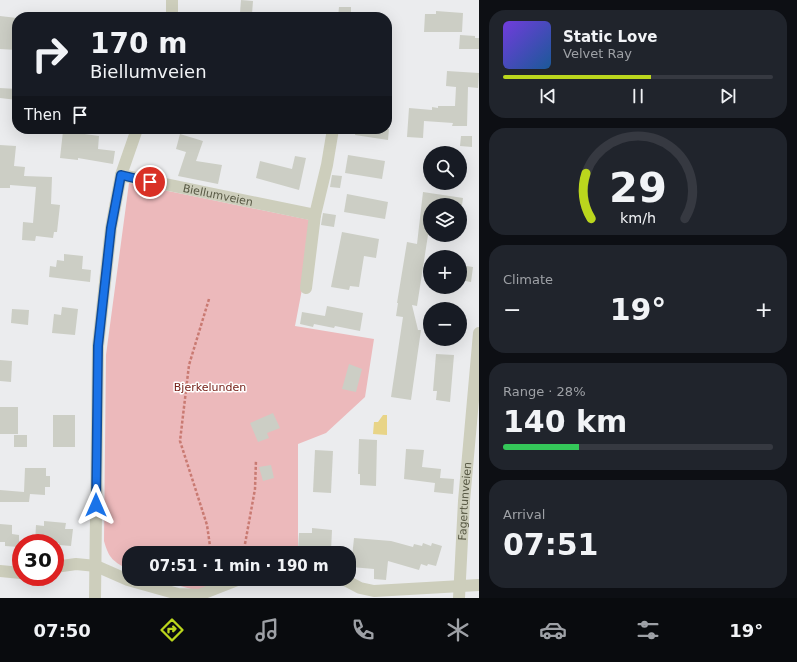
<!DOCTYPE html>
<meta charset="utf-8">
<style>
body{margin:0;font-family:"DejaVu Sans",sans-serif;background:#20242c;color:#f1f3f6;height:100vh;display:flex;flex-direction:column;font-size:15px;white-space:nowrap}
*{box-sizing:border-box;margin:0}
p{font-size:13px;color:#9ea1a6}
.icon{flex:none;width:22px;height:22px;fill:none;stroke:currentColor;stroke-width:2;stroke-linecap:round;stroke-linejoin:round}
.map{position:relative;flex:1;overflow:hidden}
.drawer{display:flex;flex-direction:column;gap:10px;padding:10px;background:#0d0f14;width:318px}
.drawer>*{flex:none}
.guide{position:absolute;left:12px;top:12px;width:380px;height:122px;border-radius:16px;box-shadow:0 4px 16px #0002;background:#171b24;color:#f1f3f6;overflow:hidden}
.buttons{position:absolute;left:423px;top:146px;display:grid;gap:8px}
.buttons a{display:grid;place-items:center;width:44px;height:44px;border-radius:50%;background:#171b24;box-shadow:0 4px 16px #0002;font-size:20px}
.speed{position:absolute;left:12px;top:534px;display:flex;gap:8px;font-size:20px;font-weight:700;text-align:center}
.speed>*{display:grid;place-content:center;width:52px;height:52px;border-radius:50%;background:#171b24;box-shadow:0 4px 16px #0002;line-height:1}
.speed .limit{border:6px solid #d22;background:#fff;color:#111}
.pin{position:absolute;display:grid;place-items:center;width:34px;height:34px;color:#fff;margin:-17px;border:2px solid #fff;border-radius:50%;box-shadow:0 1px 4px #0007}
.me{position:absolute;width:44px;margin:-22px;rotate:0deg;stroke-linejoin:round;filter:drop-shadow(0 0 3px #0008)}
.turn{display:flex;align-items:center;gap:14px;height:84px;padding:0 12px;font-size:18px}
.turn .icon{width:52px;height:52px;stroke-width:2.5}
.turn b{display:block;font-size:28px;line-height:34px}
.then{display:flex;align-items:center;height:38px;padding:0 12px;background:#0003;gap:8px;font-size:15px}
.big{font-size:30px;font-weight:700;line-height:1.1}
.drawer .tile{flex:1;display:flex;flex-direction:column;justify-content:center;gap:6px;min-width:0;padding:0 14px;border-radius:16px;background:#20242c}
.drawer .dial{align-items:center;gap:0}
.dial svg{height:104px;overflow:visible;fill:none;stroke:#363941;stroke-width:7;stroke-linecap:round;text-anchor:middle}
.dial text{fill:#f1f3f6;stroke:none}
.song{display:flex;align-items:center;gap:12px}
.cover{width:48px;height:48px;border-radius:6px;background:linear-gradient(135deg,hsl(260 70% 55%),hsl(210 70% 35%))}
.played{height:4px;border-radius:2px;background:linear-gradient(90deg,#bbd61d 55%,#363941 55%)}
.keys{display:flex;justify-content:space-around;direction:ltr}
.heat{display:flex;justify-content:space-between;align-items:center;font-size:22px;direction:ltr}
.charge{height:6px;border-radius:3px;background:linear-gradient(90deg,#34c759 28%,#363941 0)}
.trip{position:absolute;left:122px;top:546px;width:234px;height:40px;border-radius:16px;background:#171b24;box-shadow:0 4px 16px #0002;font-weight:700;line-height:40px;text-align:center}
.tabs{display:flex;height:64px;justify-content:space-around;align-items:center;background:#090b0e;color:#9ea1a6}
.tabs .icon{width:28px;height:28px}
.tabs .selected{color:#bbd61d}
.tabs b{font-size:18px;color:#f1f3f6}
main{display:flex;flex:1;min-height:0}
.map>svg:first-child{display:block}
</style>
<main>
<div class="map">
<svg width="479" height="598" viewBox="0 0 479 598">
<rect width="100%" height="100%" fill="#ebecee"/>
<g fill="#ecb9bb">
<path d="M129 183 315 221 295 326 374 339 365 397 326 433 298 444V553H129V570C113 561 109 559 104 541L106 355Z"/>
<polygon points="156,579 240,579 198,591"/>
</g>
<polygon fill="#e8d487" points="383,415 387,415 387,435 373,434 374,422 378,422"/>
<g fill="#cccec5">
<polygon points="241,0 253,1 252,14 240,13"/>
<polygon points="339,7 351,7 351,17 338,17"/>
<polygon points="436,11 463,13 462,32 424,32 425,14 436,14"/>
<polygon points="0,16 17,18 17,50 0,49"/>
<polygon points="460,35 475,36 475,38 479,38 479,49 459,49"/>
<polygon points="447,71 479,73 478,88 468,87 467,126 452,126 453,123 424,121 423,138 407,137 409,108 432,110 432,107 438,108 438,106 455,106 456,87 446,86"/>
<polygon points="0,88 17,89 17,100 0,98"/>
<polygon points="356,129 389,129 388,140 355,135"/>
<polygon points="63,131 99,136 98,149 115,151 113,164 78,158 78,160 60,158"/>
<polygon points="180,134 203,141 196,161 222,165 218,184 178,176 186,152 176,149"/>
<polygon points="461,136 472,136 472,147 460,146"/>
<polygon points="0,145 16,146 14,166 25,167 24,176 52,177 51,204 60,205 57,232 54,232 53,238 36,236 35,241 22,240 23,222 33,223 36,187 10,185 10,188 0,188"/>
<polygon points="348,155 385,161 382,179 345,173"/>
<polygon points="295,156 306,158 299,190 256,178 260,161 292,169"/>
<polygon points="332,175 342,176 340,188 330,187"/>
<polygon points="423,192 463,198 462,205 430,205 430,235 428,235 417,306 412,305 418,330 421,330 411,400 391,397 403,317 396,316 398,303 397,303 407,242 417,244"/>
<polygon points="347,194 388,202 385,219 344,212"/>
<polygon points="323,213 336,215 334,227 321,225"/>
<polygon points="342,232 379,239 376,258 364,256 359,287 350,286 349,290 331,287"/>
<polygon points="64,254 83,256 82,269 91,270 90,282 49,277 50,266 56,267 57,260 64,261"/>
<polygon points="460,265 473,267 471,282 460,280"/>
<polygon points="327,306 363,313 360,331 335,326 334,328 314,324 313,327 300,324 302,312 325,316"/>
<polygon points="62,307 78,309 75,335 52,333 54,314 61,315"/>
<polygon points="12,309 29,310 28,325 11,323"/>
<polygon points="436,354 454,355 450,402 436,400 437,391 433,391"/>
<polygon points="0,360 12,361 11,382 0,381"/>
<polygon points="349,364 362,369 356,392 342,389"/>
<rect x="0" y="407" width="18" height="27"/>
<polygon points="273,413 280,428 267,433 269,438 258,442 250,423"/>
<rect x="53" y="415" width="22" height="32"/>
<rect x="14" y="435" width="13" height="12"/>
<polygon points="359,439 377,440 376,486 360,485 360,474 358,474"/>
<polygon points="406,449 424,450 422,467 441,469 440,478 454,479 453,494 434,492 435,483 404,479"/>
<polygon points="315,450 333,451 331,493 313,492"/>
<polygon points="271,465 274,478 263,481 259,467"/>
<polygon points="25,468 46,468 46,476 50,476 50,487 45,487 45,495 30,494 29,502 0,502 0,490 24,492"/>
<polygon points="44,521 66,523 65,529 73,529 71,546 59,545 59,543 35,543 36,525 44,526"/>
<polygon points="0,524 12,525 12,534 19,535 19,547 5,546 5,542 0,542"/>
<polygon points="312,528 332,530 331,551 298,549 299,533 312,533"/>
<polygon points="354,538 391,541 413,547 414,544 422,546 423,543 431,546 432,543 442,546 436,566 428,564 427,566 421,564 419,570 388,561 386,580 374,579 374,569 351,567"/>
</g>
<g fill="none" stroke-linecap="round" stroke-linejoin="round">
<g stroke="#c97a72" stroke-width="2.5" stroke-dasharray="3 2" stroke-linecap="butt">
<polyline points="209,299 189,365 180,441 207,525 211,553"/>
<polyline points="245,544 255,489 256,460"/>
</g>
<g stroke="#cdcebc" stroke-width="6">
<polyline points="242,553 243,553"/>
<polyline points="213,579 216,587"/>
</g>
<g stroke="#cdcebc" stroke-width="12">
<polyline points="172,17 172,0"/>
<path id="s1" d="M121 175 315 215"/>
<polyline points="306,288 315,215 327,165 333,129"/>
<polyline points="55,567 76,564 96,566 128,580 178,594 199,595 240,579"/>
<polyline points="0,571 21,573"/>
<polyline points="343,579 360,588 374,591 479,585"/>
<polyline points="95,598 98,346 111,228 121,175 137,129"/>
<path id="s2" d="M459 598 464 501 479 333"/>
</g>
</g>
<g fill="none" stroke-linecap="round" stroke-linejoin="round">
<defs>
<polyline id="route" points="96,505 98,346 111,228 121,175 150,182"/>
</defs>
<use href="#route" stroke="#114b97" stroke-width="10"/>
<use href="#route" stroke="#1a73e8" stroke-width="7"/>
</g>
<g text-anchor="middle" stroke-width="3" stroke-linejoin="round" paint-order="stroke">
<g font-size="11" fill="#575844" stroke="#fff">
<text dy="4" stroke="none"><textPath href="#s1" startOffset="99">Biellumveien</textPath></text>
<text dy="4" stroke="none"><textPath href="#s2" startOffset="97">Fagertunveien</textPath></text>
</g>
<g font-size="11" fill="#762018" stroke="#fff">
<text x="210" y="391">Bjerkelunden</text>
</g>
</g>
</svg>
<div class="buttons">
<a><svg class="icon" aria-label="search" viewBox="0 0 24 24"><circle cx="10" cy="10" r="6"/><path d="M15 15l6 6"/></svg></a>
<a><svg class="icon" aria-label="layers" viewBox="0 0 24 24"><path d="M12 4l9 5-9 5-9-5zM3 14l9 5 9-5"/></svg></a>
<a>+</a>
<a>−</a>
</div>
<div class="speed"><div class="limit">30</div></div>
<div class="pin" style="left:150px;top:182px;background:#d93025"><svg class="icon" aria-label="arrive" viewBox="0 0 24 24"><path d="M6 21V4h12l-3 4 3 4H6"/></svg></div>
<svg class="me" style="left:96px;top:505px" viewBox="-20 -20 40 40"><path d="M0-17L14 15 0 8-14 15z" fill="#1a73e8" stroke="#fff" stroke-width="4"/></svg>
<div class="trip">07:51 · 1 min · 190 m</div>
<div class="guide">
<div class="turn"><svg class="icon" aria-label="right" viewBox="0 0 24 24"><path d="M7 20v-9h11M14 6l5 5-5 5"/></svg><div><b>170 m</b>Biellumveien</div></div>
<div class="then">Then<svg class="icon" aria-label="arrive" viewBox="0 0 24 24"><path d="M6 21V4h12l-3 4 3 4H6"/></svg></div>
</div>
</div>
<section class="drawer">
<div class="tile">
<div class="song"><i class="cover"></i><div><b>Static Love</b><p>Velvet Ray</p></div></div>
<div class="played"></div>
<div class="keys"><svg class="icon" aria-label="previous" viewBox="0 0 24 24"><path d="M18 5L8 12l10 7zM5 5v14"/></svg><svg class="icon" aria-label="pause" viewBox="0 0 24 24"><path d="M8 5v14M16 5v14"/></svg><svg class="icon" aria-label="next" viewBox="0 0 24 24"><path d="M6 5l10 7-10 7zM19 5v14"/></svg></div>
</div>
<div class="tile dial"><svg viewBox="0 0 100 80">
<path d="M14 69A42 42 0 1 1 86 69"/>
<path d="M14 69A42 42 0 0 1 10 34" stroke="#bbd61d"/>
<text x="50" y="56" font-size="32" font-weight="700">29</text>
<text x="50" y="72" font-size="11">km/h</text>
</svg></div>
<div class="tile"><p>Climate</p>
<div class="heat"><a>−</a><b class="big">19°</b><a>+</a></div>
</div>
<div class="tile"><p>Range · 28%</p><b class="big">140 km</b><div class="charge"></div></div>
<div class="tile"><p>Arrival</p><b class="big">07:51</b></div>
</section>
</main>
<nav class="tabs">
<b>07:50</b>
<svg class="icon selected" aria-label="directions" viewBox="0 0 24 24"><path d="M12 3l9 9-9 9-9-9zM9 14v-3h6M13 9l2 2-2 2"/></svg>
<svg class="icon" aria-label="music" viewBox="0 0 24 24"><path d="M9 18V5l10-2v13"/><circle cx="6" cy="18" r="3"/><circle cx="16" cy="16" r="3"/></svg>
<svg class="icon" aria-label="phone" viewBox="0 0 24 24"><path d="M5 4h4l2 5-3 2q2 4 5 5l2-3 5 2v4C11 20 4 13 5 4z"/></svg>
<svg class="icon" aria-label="climate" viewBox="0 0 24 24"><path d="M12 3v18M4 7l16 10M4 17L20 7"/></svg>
<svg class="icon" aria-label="car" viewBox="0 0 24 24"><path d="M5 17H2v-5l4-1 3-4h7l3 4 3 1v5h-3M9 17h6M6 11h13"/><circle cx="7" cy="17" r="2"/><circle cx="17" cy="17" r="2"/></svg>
<svg class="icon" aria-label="filters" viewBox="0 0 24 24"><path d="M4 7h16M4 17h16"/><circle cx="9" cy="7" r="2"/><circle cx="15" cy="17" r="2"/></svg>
<b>19°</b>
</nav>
